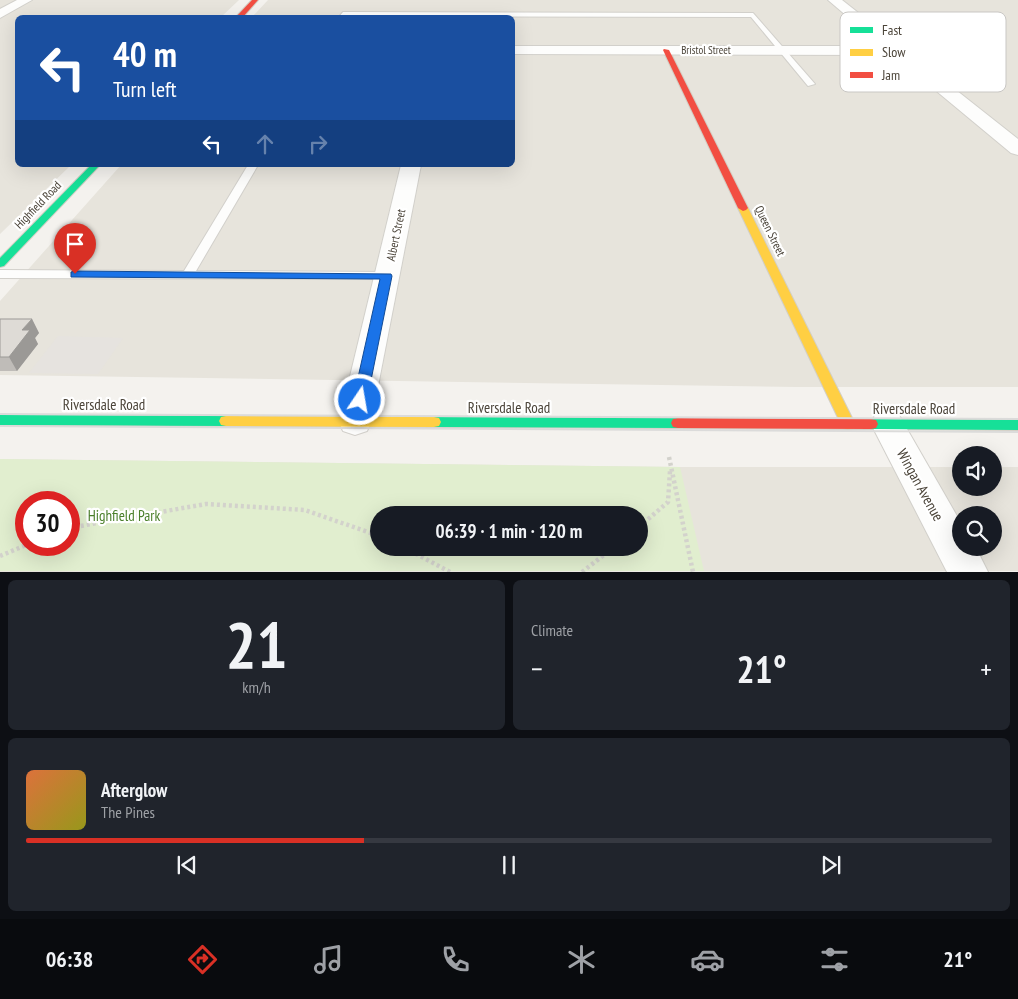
<!DOCTYPE html>
<meta charset="utf-8">
<style>
body{margin:0;font-family:"PT Sans Narrow",sans-serif;background:#20242c;color:#f1f3f6;height:100vh;display:flex;flex-direction:column;font-size:19px;white-space:nowrap}
*{box-sizing:border-box;margin:0}
p{font-size:16px;color:#9ea1a6}
.icon{flex:none;width:28px;height:28px;fill:none;stroke:currentColor;stroke-width:2;stroke-linecap:round;stroke-linejoin:round}
.map{position:relative;height:572px;overflow:hidden}
.sheet{display:flex;flex-direction:column;gap:8px;padding:8px;background:#0d0f14;flex:1}
.sheet>*{flex:none}
.hud{position:absolute;left:15px;top:15px;width:500px;height:152px;border-radius:8px;box-shadow:0 5px 20px #0002;background:#1a4fa0;color:#fff;overflow:hidden}
.controls{position:absolute;left:952px;top:446px;display:grid;gap:10px}
.controls a{display:grid;place-items:center;width:50px;height:50px;border-radius:50%;background:#171b24;box-shadow:0 5px 20px #0002;font-size:25px}
.speed{position:absolute;left:15px;top:491px;display:flex;gap:10px;font-size:25px;font-weight:700;text-align:center}
.speed>*{display:grid;place-content:center;width:65px;height:65px;border-radius:50%;background:#171b24;box-shadow:0 5px 20px #0002;line-height:1}
.speed .limit{border:8px solid #d22;background:#fff;color:#111}
.pin{position:absolute;display:grid;place-items:center;width:42px;height:42px;color:#fff;margin:-51px -21px;border-radius:50% 50% 50% 0;rotate:-45deg;box-shadow:0 0 5px #0007}
.pin .icon{rotate:45deg}
.me{position:absolute;width:55px;margin:-28px;rotate:12deg;stroke-linejoin:round;filter:drop-shadow(0 0 4px #0008)}
.turn{display:flex;align-items:center;gap:18px;height:105px;padding:0 15px;font-size:22px}
.turn .icon{width:65px;height:65px;stroke-width:2.5}
.turn b{display:block;font-size:35px;line-height:42px}
.lanes{display:flex;align-items:center;height:48px;padding:0 15px;background:#0003;justify-content:center;gap:25px;direction:ltr}
.lanes .off{opacity:.35}
.big{font-size:38px;font-weight:700;line-height:1.1}
.sheet .widget{flex:1;display:flex;flex-direction:column;justify-content:center;gap:8px;min-width:0;padding:0 18px;border-radius:8px;background:#20242c}
.sheet .dial{align-items:center;gap:0}
.dial b{font-size:65px;line-height:1}
.song{display:flex;align-items:center;gap:15px}
.cover{width:60px;height:60px;border-radius:8px;background:linear-gradient(135deg,hsl(20 70% 55%),hsl(60 70% 35%))}
.played{height:5px;border-radius:2px;background:linear-gradient(90deg,#d93025 35%,#363941 35%)}
.keys{display:flex;justify-content:space-around;direction:ltr}
.heat{display:flex;justify-content:space-between;align-items:center;font-size:28px;direction:ltr}
.sheet .tiles{flex:1;display:grid;gap:8px;grid-template-columns:1fr 1fr}
.widget:last-child{grid-column:span 2}
.trip{position:absolute;left:370px;top:506px;width:278px;height:50px;border-radius:25px;background:#171b24;box-shadow:0 5px 20px #0002;font-weight:700;line-height:50px;text-align:center}
.tab-bar{display:flex;height:80px;justify-content:space-around;align-items:center;background:#090b0e;color:#9ea1a6}
.tab-bar .icon{width:35px;height:35px}
.tab-bar .active{color:#d93025}
.tab-bar b{font-size:22px;color:#f1f3f6}
.map>svg:first-child{display:block}
</style>
<div class="map">
<svg width="1018" height="572" viewBox="0 0 1018 572">
<rect width="100%" height="100%" fill="#f4f2ee"/>
<g fill="#e7e4dc" fill-rule="evenodd">
<polygon points="0,0 239,0 221,17 18,18 18,165 71,165 0,234"/>
<polygon points="268,0 1018,0 1018,387 796,387 0,375 0,301 121,165 512,165 512,18 252,17"/>
<path d="M0 459 680 467H961V488H994V467H1018V571L0 572ZM26 502H69V545H26ZM379 515H639V548H379ZM961 515H994V548H961Z"/>
</g>
<path fill="#e1eecf" fill-rule="evenodd" d="M0 459 680 467 704 571H0ZM26 502H69V545H26ZM379 515H639V548H379Z"/>
<polygon fill="#e6e3df" points="58,336 123,338 98,374 29,373"/>
<g fill="none" stroke-linecap="round" stroke-linejoin="round">
<defs>
<g id="lane">
<polygon points="343,12 753,13 815,84 808,86 751,17 345,16 338,18"/>
<polygon points="248,165 258,165 196,271 387,272 391,273 393,276 391,279 0,278 0,270 184,271"/>
</g>
<g id="street">
<polygon points="17,0 32,0 0,18 0,9"/>
<polygon points="828,0 842,0 1018,139 1018,155 1011,153 893,55 512,54 512,46 882,46"/>
<polygon points="401,165 421,165 371,422 367,431 355,435 343,431 339,422"/>
<polygon points="887,411 899,415 961,523 961,548 976,548 988,572 947,572 871,424 875,415"/>
</g>
<g id="fast">
<polygon points="91,165 100,165 4,266 0,267 0,258"/>
<polygon points="0,415 226,416 231,417 233,421 231,425 226,426 0,425"/>
<polygon points="434,417 678,418 683,419 685,423 683,427 678,428 434,427 429,426 427,422 429,418"/>
<polygon points="871,419 1018,420 1018,430 871,429 866,428 864,424 866,420"/>
</g>
<g id="slow">
<polygon points="743,205 748,208 855,424 853,428 848,429 843,428 841,424 738,208"/>
<polygon points="226,416 434,417 439,418 441,422 439,426 434,427 226,426 221,425 219,421 221,417"/>
</g>
<g id="jam">
<polygon points="252,0 258,0 242,18 235,18"/>
<polygon points="664,49 669,50 748,208 746,210 743,211 738,208 663,50"/>
<polygon points="678,418 871,419 876,420 878,424 876,428 871,429 678,428 673,427 671,423 673,419"/>
</g>
</defs>
<use href="#lane" stroke="#d2d0cb" stroke-width="2"/>
<use href="#street" stroke="#d2d0cb" stroke-width="2"/>
<use href="#fast" stroke="#d3cfc5" stroke-width="2"/>
<use href="#slow" stroke="#d3cfc5" stroke-width="2"/>
<use href="#jam" stroke="#d3cfc5" stroke-width="2"/>
<g stroke="#d3d2cc" stroke-width="4.5" stroke-dasharray="3 3" stroke-linecap="butt">
<polyline points="669,457 693,572"/>
<polyline points="639,527 668,502 670,471"/>
<polyline points="69,528 206,504 305,510 379,536"/>
<polyline points="405,548 450,572"/>
<polyline points="0,556 26,545"/>
<polyline points="582,572 613,548"/>
</g>
<use href="#lane" fill="#fdfdfc" fill-rule="evenodd"/>
<use href="#street" fill="#fdfdfc" fill-rule="evenodd"/>
<use href="#fast" fill="#16e098" fill-rule="evenodd"/>
<use href="#slow" fill="#ffcf43" fill-rule="evenodd"/>
<use href="#jam" fill="#f24e42" fill-rule="evenodd"/>
<g stroke="#dbdbda" stroke-width="2">
<polyline points="0,414 1018,419"/>
<polyline points="0,426 1018,432"/>
</g>
</g>
<polygon fill="#bfbcb8" points="0,319 32,319 39,333 35,338 38,344 17,371 0,371"/>
<polygon fill="#9b9996" points="32,319 39,333 35,338 38,344 17,371 9,357 22,330"/>
<polygon fill="#dedbd6" stroke="#9b9996" points="0,319 32,319 22,330 30,330 9,357 0,357"/>
<polygon fill="#1a73e8" stroke="#114b97" points="75,271 391,274 392,276 367,400 360,406 353,400 380,279 71,277 71,272"/>
<g text-anchor="middle" stroke-width="4.5" stroke-linejoin="round" paint-order="stroke">
<g font-size="11" fill="#4b4439" stroke="#fff">
<text x="706" y="54">Bristol Street</text>
</g>
<g font-size="12" fill="#4b4439" stroke="#fff">
<text transform="translate(38 205) rotate(-46)" y="4">Highfield Road</text>
<text transform="translate(770 231) rotate(64)" y="4">Queen Street</text>
<text transform="translate(396 235) rotate(-78)" y="4">Albert Street</text>
</g>
<g font-size="15" fill="#4b4439" stroke="#fff">
<text x="104" y="410">Riversdale Road</text>
<text x="509" y="413">Riversdale Road</text>
<text x="914" y="414">Riversdale Road</text>
<text transform="translate(920 485) rotate(61)" y="5">Wingan Avenue</text>
</g>
<g font-size="15" fill="#4a7f2a" stroke="#fff">
<text x="124" y="521">Highfield Park</text>
</g>
</g>
<rect x="840" y="12" width="166" height="80" rx="8" fill="#fff" stroke="#c9c7c4" stroke-width="1"/>
<rect x="850" y="27" width="23" height="6" fill="#16e098"/>
<rect x="850" y="49" width="23" height="7" fill="#ffcf43"/>
<rect x="850" y="72" width="23" height="6" fill="#f24e42"/>
<g font-size="14" fill="#4b4439">
<text x="882" y="35">Fast</text>
<text x="882" y="57">Slow</text>
<text x="882" y="80">Jam</text>
</g>
</svg>
<div class="controls">
<a><svg class="icon" aria-label="sound" viewBox="0 0 24 24"><path d="M4 9h4l5-4v14l-5-4H4zM17 9q2 3 0 6"/></svg></a>
<a><svg class="icon" aria-label="search" viewBox="0 0 24 24"><circle cx="10" cy="10" r="6"/><path d="M15 15l6 6"/></svg></a>
</div>
<div class="speed"><div class="limit">30</div></div>
<div class="pin" style="left:75px;top:274px;background:#d93025"><svg class="icon" aria-label="arrive" viewBox="0 0 24 24"><path d="M6 21V4h12l-3 4 3 4H6"/></svg></div>
<svg class="me" style="left:360px;top:400px" viewBox="-20 -20 40 40"><circle r="17" fill="#1a73e8" stroke="#fff" stroke-width="3"/><path d="M0-11L8 9 0 5-8 9z" fill="#fff"/></svg>
<div class="trip">06:39 · 1 min · 120 m</div>
<div class="hud">
<div class="turn"><svg class="icon" aria-label="left" viewBox="0 0 24 24"><path d="M17 20v-9H6M10 6l-5 5 5 5"/></svg><div><b>40 m</b>Turn left</div></div>
<div class="lanes"><svg class="icon" aria-label="left" viewBox="0 0 24 24"><path d="M17 20v-9H6M10 6l-5 5 5 5"/></svg><svg class="icon off" aria-label="ahead" viewBox="0 0 24 24"><path d="M12 20V5M6 11l6-6 6 6"/></svg><svg class="icon off" aria-label="right" viewBox="0 0 24 24"><path d="M7 20v-9h11M14 6l5 5-5 5"/></svg></div>
</div>
</div>
<section class="sheet">
<div class="tiles">
<div class="widget dial"><b>21</b><p>km/h</p></div>
<div class="widget"><p>Climate</p>
<div class="heat"><a>−</a><b class="big">21°</b><a>+</a></div>
</div>
<div class="widget">
<div class="song"><i class="cover"></i><div><b>Afterglow</b><p>The Pines</p></div></div>
<div class="played"></div>
<div class="keys"><svg class="icon" aria-label="previous" viewBox="0 0 24 24"><path d="M18 5L8 12l10 7zM5 5v14"/></svg><svg class="icon" aria-label="pause" viewBox="0 0 24 24"><path d="M8 5v14M16 5v14"/></svg><svg class="icon" aria-label="next" viewBox="0 0 24 24"><path d="M6 5l10 7-10 7zM19 5v14"/></svg></div>
</div>
</div>
</section>
<nav class="tab-bar">
<b>06:38</b>
<svg class="icon active" aria-label="directions" viewBox="0 0 24 24"><path d="M12 3l9 9-9 9-9-9zM9 14v-3h6M13 9l2 2-2 2"/></svg>
<svg class="icon" aria-label="music" viewBox="0 0 24 24"><path d="M9 18V5l10-2v13"/><circle cx="6" cy="18" r="3"/><circle cx="16" cy="16" r="3"/></svg>
<svg class="icon" aria-label="phone" viewBox="0 0 24 24"><path d="M5 4h4l2 5-3 2q2 4 5 5l2-3 5 2v4C11 20 4 13 5 4z"/></svg>
<svg class="icon" aria-label="climate" viewBox="0 0 24 24"><path d="M12 3v18M4 7l16 10M4 17L20 7"/></svg>
<svg class="icon" aria-label="car" viewBox="0 0 24 24"><path d="M5 17H2v-5l4-1 3-4h7l3 4 3 1v5h-3M9 17h6M6 11h13"/><circle cx="7" cy="17" r="2"/><circle cx="17" cy="17" r="2"/></svg>
<svg class="icon" aria-label="filters" viewBox="0 0 24 24"><path d="M4 7h16M4 17h16"/><circle cx="9" cy="7" r="2"/><circle cx="15" cy="17" r="2"/></svg>
<b>21°</b>
</nav>
